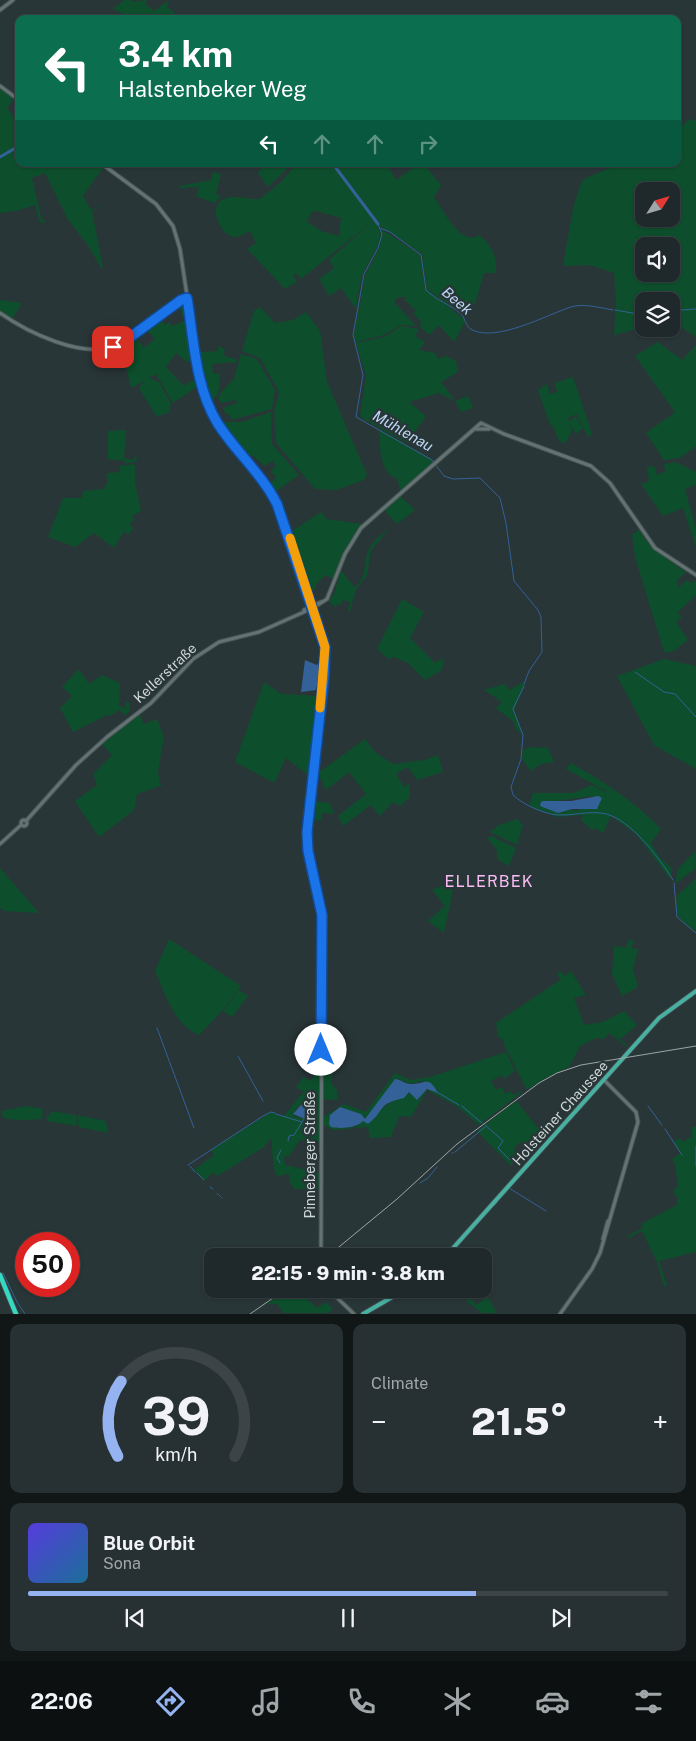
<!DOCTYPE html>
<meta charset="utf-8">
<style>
body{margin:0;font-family:"Public Sans",sans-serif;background:#273032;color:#f1f3f6;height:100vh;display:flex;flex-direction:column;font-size:19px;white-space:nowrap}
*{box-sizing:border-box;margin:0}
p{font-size:16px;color:#a1a6a8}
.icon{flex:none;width:28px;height:28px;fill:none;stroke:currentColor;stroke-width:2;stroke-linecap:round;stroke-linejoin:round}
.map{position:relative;height:1314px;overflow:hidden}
.side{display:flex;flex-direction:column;gap:10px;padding:10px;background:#111617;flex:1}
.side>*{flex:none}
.top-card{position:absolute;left:15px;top:15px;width:666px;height:152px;border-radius:10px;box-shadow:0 1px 4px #0004,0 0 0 1px #3c4447;background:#0b6e4f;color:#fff;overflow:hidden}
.needle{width:32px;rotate:53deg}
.buttons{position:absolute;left:635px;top:182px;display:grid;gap:10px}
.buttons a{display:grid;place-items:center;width:45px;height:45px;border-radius:10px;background:#1f282a;box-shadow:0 1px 4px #0004,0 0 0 1px #3c4447;font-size:25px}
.speed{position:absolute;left:15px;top:1232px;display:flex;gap:10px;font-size:25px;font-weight:700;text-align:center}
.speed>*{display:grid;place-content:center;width:65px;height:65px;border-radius:50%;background:#1f282a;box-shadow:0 1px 4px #0004,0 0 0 1px #3c4447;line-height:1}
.speed .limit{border:8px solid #d22;background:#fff;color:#111}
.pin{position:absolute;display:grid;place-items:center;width:42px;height:42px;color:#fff;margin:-21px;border-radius:10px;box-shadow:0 2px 8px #0006}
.me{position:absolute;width:55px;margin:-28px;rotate:0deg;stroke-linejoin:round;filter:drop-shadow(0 0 4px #0008)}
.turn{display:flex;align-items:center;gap:18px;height:105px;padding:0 20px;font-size:22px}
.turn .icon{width:65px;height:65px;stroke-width:2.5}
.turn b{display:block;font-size:35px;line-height:42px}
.lanes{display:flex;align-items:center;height:48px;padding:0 20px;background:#0003;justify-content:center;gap:25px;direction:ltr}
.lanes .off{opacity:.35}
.big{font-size:38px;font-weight:800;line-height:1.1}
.side .tile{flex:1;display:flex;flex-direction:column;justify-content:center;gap:8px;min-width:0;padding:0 18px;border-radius:10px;background:#273032}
.side .dial{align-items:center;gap:0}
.dial svg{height:130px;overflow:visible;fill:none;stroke:#3c4447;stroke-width:7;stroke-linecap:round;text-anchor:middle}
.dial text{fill:#f1f3f6;stroke:none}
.song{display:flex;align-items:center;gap:15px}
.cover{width:60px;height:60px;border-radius:8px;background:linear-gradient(135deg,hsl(250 70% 55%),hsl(200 70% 35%))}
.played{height:5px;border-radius:2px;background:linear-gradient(90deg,#95b2f1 70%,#3c4447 70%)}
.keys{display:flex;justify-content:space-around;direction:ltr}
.heat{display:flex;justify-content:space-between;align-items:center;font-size:28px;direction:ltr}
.side .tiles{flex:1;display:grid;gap:10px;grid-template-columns:1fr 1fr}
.tile:last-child{grid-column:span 2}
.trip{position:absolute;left:204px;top:1248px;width:288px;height:50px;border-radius:10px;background:#1f282a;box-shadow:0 1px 4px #0004,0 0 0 1px #3c4447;font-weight:800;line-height:50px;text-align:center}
.menu{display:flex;height:80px;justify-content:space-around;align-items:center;background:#0c1011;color:#a1a6a8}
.menu .icon{width:35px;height:35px}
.menu .selected{color:#95b2f1}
.menu b{font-size:22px;color:#f1f3f6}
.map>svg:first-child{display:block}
</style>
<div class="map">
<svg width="696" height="1314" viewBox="0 0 696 1314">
<rect width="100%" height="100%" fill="#293638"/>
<g fill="#0d4f2c" fill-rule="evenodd">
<path d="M124 0H131V2L147 0 145 4 154 11 169 0 167 7 177 15C156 24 133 19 113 9Z"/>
<polygon points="0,88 14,98 7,108 19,124 19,164 101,164 129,185 103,168 83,196 91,210 104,203 92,211 103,268 101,268 89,247 67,218 45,173 32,178 41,217 46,223 40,222 35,205 16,211 0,213"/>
<path d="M689 119 696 121V337L671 320V301H644V327L614 335 616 302 614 273 590 265 563 266 573 208 581 183 586 178 619 164H678V130ZM644 191H671V219H644ZM671 246V274H644V246Z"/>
<polygon points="265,164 292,164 268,187 258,173"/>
<path d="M296 164H332L374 220 301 279 296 273 293 276 297 282 285 289 247 249 256 243 250 231C246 233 240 237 235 237 222 238 206 206 224 199 236 194 248 200 260 199L281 182ZM316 211 341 218 339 236 321 231 307 222 311 213Z"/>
<path d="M335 164H385L397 180 418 164H424L441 185 434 197C442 208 461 248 479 235 492 245 497 257 496 273H484L475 304 469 303 471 307 467 314 463 312 462 314 427 289 422 254 381 227Z"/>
<polygon points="213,172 221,174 216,194 221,197 214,203 196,196 199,187 180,188 180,186 211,180"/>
<path d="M375 221C388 241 370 256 363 274 359 285 358 298 356 309L341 288 329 296 319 279 334 268 329 260 369 224Z"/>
<polygon points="381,229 420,255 425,288 464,319 465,322 454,342 439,325 429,335 420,327 421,322 414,314 415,310 405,300 406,297 398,297 394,302 416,326 402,325 381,336 355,342 354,335 365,275 380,246"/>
<polygon points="0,300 22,303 12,319 0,311"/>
<polygon points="184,302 186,304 194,361 187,362 176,353 166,367 184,386 192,380 198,386 173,403 156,374 149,378 159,382 171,404 169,413 156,416 139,388 144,381 131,388 121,346 135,336 144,348 155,339 145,328 159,317 165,325 169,322 172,326 187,320 186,316 183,317 178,303"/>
<polygon points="260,307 275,323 293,320 306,312 320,331 327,382 367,475 364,480 336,490 315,489 276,443 274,410 279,395 277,388 260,358 242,351 254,311"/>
<polygon points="402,326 419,329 415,336 425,342 419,350 435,353 438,359 446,356 456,361 458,372 441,382 455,401 468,396 473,408 461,412 455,401 439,393 409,402 426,416 407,443 363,419 360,415 366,376 356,343 384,337"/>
<polygon points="658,342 682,360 696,345 696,446 680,458 664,460 646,433 675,412 635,356"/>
<path d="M218 346 225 349 223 355 237 360V362L212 364 213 374 219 373C220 385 221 394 211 401L208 400 203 386 197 348 201 352 218 351Z"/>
<polygon points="241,354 257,359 275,390 272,409 231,420 230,415 226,414 223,408 237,403 236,400 221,403 218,398 221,392 234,379"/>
<polygon points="573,377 592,434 588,437 577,414 568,418 569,422 576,416 583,428 576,434 569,423 572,431 565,443 559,441 553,426 550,425 538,390 547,384 550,394 557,392 555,383"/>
<polygon points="271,412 272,444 299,475 273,493 267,485 276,478 271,471 276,466 272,461 265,466 252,455 246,459 219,422 241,422"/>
<path d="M379 429 434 461 401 491 397 479C379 472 380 446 379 429Z"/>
<polygon points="126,430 124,458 133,460 136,455 137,461 125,464 125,461 108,459 108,431"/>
<polygon points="676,462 696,472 696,485 685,489 696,529 696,547 683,508 663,516 641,484 649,481 647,467 654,466 657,475 666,471 664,464"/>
<polygon points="135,464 135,482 141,511 132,516 134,521 129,523 133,529 128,535 124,531 114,548 94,533 75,547 48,537 63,498 82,498 83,491 103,489 107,484 107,473 120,472 120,466"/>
<polygon points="400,496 415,510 397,524 384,510"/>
<polygon points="321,512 326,519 362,524 343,553 334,579 326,575 316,584 316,589 309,591 289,533"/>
<path d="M390 528 371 550 367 575 356 590 350 611H348L350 602 343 600 341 605 338 604 335 607 329 601 334 594 341 570 355 588C369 573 362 563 370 547 374 539 383 534 390 528Z"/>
<path d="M639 530C650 549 668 560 686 572L677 580 678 588 687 580 691 583 696 581V595L677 613 682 617 676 622 688 640 672 652H664L635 557 632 535Z"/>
<polygon points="402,599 424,612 410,638 435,663 444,658 442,670 425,680 408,663 394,657 389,659 377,649"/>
<polygon points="664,659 696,666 696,769 654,745 617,676"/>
<polygon points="79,669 89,684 102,675 120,683 119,705 124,709 126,702 129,702 130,711 125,715 119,710 110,716 107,715 73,732 60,708 72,696 62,687"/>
<polygon points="264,682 281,694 318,696 309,776 286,758 274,783 235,762"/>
<polygon points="521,683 525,684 514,710 522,732 521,733 515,728 514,722 496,708 502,702 484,690 505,684 510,690"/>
<polygon points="140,714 144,724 157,719 164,737 158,771 160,784 163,785 137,794 134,810 99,837 75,801 97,785 93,774 112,755 102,744"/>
<polygon points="365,739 375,752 393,764 425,760 438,755 443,772 417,780 408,767 396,774 404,787 409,784 410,797 400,806 393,802 380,816 371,805 343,826 338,816 366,794 349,772 326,790 318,773"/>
<polygon points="531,747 548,748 554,762 541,764 531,771 522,759 523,750"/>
<path d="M571 763C604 782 635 802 661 829L651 843 660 858 672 868 670 879 636 834 611 816 603 833 595 828 592 830 581 820 583 815 557 817 529 806 533 793H573L592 785 605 792V797L606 791 566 769ZM594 796 577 811 568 809 558 813 546 807 547 802Z"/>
<polygon points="311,801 330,803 334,814 322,813 321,821 310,819"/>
<polygon points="517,819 523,825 517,845 490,832 499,825"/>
<polygon points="491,836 516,848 509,866 497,859 497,850 487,838"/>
<polygon points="695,851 696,868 675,884 678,869"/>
<polygon points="0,868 39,913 4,911 0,907"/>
<path d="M696 879V931C678 919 675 917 677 895Z"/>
<polygon points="455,880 444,933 428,921 445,906 432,890"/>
<path d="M169 939 241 986 222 1011 199 1035C173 1024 166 995 155 971Z"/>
<polygon points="629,939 634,941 631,948 638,949 633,969 638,987 622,996 612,974 614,946 628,948 626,947"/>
<polygon points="561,971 565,976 571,971 586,995 574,998 584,1025 603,1022 624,1011 637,1025 621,1039 612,1033 628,1046 627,1047 609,1033 604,1039 596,1038 580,1046 569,1067 547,1077 527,1090 504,1045 504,1040 498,1037 496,1023 563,978 560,979 557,974"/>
<polygon points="239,990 248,996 232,1017 223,1011"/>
<path d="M506 1052 515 1071 504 1079 502 1075 491 1081 496 1090 502 1087 505 1094 510 1091 513 1095 525 1090 479 1125 458 1107 427 1090 411 1117 399 1116 391 1137 370 1138 368 1127 333 1130 323 1125V1117L344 1104 366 1112 395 1073 411 1080 430 1077ZM397 1078 409 1084 423 1081 437 1092 425 1089 419 1099 410 1092C391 1103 384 1103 370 1122L363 1121 356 1127 341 1128 330 1115 340 1107 361 1114 365 1119Z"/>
<polygon points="334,1057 341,1060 333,1072 331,1083 337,1090 337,1100 323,1099 323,1064 329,1064"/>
<path d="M319 1066V1142L300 1140 289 1156 284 1157 285 1165 319 1173V1189H294L289 1181 290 1175 285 1174 278 1177C270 1165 274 1152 271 1138L264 1147 217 1176 214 1172 204 1181 194 1170 214 1155 211 1150 271 1112 284 1116 304 1091 296 1088 303 1077 311 1081ZM309 1096H312L315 1100V1117L303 1119 294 1116 295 1110Z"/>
<polygon points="516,1101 542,1133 528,1148 520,1142 514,1149 517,1155 511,1166 477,1131"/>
<path d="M26 1106 43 1109 42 1119C34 1120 8 1121 3 1117L1 1111Z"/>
<polygon points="51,1111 76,1115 77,1126 47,1121 46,1115 50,1116"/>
<polygon points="77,1115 106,1121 108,1133 79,1127"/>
<polygon points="692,1127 696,1127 696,1252 659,1261 667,1285 664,1287 657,1262 642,1231 628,1238 627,1236 643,1228 641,1224 677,1205 677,1197 673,1191 678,1186 675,1164 672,1159 681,1153 673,1142 680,1138 683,1142 692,1136"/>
<polygon points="289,1289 295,1289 317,1308 326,1302 333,1309 328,1313 284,1313 277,1304 267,1304"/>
<polygon points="487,1296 497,1313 482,1313 466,1301 469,1298 477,1305"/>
</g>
<g fill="#346197">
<polygon points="305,660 317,665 321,660 316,690 301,692"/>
<polygon points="598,796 602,798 597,809 572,809 558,813 540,806 541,802 543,801 571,801"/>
<path d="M395 1079C400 1079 405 1084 410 1084 427 1084 428 1075 438 1093L427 1089 417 1100 409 1092 404 1098C376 1104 386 1110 368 1124L363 1121C357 1128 341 1129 331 1127L329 1124 330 1115 340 1107 361 1114 365 1119Z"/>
<polygon points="309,1096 312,1095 315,1100 315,1120 312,1122 293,1114"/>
</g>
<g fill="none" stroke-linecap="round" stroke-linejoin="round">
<g stroke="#346197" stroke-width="1">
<polyline points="105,164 119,175"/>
<polyline points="140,194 147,199"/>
<polyline points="378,224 382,234 378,248 364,274 353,335 363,375 356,417 432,460 444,476 453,479 480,478 500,498 506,523 514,581 538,610 541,617 542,652 529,671 524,684"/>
<path d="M380 228 390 232 421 255 426 290C436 300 451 305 461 314 466 319 465 326 472 330 498 342 546 315 571 307 583 303 601 308 613 310"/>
<polyline points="671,306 682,310 696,309"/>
<polyline points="615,310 644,315"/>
<polyline points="635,672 664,692 675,694 696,717"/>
<path d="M524 686 513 709 523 735 521 759 511 787 513 795C523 805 548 816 562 815 578 815 597 809 612 816 634 825 661 860 673 880"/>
<polyline points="674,883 677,917 696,933"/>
<polyline points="157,1028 194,1128"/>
<polyline points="640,1042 643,1039"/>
<polyline points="238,1056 263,1101"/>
<polyline points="437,1092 459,1105"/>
<polyline points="462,1106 482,1123"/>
<polyline points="648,1106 662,1125"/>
<polyline points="276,1114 302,1122"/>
<polyline points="320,1120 320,1126"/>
<polyline points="485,1125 501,1139 503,1141 498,1148 510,1160"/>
<polyline points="665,1129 682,1155"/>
<polyline points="288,1141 289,1136 294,1135 304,1119"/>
<polyline points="696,1146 696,1159"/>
<polyline points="455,1152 485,1127"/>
<polyline points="452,1153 453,1153"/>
<polyline points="696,1160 696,1166"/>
<polyline points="280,1163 277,1158 281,1150"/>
<polyline points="188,1165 263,1116 271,1112 275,1113"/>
<polyline points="190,1166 195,1172"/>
<polyline points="197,1173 204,1180"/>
<polyline points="420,1183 428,1178 437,1167"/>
<polyline points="210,1187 213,1189"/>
<polyline points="509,1188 546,1211"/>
<polyline points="217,1194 218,1194"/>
<polyline points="504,1194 508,1189"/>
<polyline points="219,1195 220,1196"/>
<polyline points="221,1197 222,1198"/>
<polyline points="498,1201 502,1196"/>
<polyline points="494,1206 497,1203"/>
<polyline points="3,1273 17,1302 25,1314"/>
</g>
<g stroke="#346197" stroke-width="3">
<polyline points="0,157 19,146"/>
<polyline points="333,164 378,224"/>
</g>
<defs>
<g id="secondary">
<polyline points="0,10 13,0"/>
<polyline points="0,86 19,100"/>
<polyline points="102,164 156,204 173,226 180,249 199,375 205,396 218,424 267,487 277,504 320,629 325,661 307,832 308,851 322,915 321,1256"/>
<path d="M0 313C27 332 82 359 115 346 138 337 159 316 179 302L188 300"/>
<polyline points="476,429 489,429"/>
<polyline points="304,610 321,602"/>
<circle cx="24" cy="823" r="3"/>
<polyline points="26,821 76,765 107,737 151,703 193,659 219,642 259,632 313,608 327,599 345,554 361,528 481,423 504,434 591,466 610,483 655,548 696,575"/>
<polyline points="0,844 21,825"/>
<polyline points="603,1239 608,1221"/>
<polyline points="328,1289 354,1314"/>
<polyline points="560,1314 592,1269 600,1253 638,1122 636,1112 604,1080"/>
</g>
<g id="primary">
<polyline points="446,1256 659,1018 696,991"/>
<polyline points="363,1314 406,1289"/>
</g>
<polyline id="highway" points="0,1275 16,1314"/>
</defs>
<use href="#secondary" stroke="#465252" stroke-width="5"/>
<use href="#primary" stroke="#465252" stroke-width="5.5"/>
<use href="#highway" stroke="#465252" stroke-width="6"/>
<use href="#secondary" stroke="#637273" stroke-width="3"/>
<use href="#primary" stroke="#47b0a1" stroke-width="4"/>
<use href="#highway" stroke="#35d9bf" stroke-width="4.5"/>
<g stroke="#9ca5a6" stroke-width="1">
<polyline points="328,1256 397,1199 457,1144 539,1083 557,1073 581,1065 696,1046"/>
<polyline points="250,1314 286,1289"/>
</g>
</g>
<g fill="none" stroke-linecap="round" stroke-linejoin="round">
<defs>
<path id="route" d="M113 347 125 341 181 300 187 298C194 340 195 387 218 424 236 452 262 474 277 504L325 647 324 677 307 832 308 851 322 915 321 1050"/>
</defs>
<use href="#route" stroke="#114b97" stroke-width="12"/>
<use href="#route" stroke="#1a73e8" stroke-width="9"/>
<polyline stroke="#f59e0b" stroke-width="9" points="290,538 325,647 320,708"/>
</g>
<g text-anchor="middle" stroke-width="5" stroke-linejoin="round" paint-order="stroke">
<g font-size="14" fill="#ced6d6" stroke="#293638">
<text transform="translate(165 673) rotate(-43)" y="5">Kellerstraße</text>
<text transform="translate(560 1113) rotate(-48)" y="5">Holsteiner Chaussee</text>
<text transform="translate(310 1155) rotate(-90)" y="5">Pinneberger Straße</text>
</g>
<g font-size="15" font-style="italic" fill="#bdd6f6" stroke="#293638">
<text transform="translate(457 301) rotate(40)" y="5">Beek</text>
<text transform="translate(403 431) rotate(30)" y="5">Mühlenau</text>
</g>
<g font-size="16" letter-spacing="1" fill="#f9bcf4" stroke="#293638">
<text x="489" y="887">ELLERBEK</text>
</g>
</g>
</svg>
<div class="buttons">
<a><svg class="needle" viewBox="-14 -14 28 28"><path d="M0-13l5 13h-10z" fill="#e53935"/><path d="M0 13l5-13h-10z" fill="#a1a6a8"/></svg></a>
<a><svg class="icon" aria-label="sound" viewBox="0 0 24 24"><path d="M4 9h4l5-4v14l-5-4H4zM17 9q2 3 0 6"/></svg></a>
<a><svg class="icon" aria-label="layers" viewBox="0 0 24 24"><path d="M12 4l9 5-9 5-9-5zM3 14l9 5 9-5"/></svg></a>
</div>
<div class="speed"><div class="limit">50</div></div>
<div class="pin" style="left:113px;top:347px;background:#d93025"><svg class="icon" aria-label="arrive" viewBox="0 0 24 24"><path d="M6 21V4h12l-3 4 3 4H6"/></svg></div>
<svg class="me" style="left:321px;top:1050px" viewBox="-20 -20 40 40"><circle r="19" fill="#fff"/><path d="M0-13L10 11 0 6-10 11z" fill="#1a73e8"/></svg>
<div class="trip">22:15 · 9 min · 3.8 km</div>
<div class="top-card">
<div class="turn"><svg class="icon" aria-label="left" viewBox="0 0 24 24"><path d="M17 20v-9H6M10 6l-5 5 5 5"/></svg><div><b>3.4 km</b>Halstenbeker Weg</div></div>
<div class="lanes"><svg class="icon" aria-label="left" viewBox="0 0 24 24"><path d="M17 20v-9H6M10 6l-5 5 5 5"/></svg><svg class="icon off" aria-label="ahead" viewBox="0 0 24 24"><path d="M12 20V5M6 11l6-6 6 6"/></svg><svg class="icon off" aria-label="ahead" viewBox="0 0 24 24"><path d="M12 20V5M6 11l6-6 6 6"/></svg><svg class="icon off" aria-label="right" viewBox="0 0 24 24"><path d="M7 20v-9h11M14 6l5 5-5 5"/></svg></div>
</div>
</div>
<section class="side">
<div class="tiles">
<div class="tile dial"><svg viewBox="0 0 100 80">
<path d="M14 69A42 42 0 1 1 86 69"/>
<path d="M14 69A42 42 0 0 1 16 23" stroke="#95b2f1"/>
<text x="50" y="56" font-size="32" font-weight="700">39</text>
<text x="50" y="72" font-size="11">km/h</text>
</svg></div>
<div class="tile"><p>Climate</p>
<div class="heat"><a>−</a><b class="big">21.5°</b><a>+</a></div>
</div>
<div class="tile">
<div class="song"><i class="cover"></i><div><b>Blue Orbit</b><p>Sona</p></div></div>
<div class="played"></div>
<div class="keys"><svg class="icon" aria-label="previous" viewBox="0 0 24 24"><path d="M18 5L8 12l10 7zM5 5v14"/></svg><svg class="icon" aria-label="pause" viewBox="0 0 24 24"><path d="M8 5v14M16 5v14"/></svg><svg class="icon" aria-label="next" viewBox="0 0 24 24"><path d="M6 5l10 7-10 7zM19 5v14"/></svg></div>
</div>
</div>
</section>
<nav class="menu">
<b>22:06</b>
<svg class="icon selected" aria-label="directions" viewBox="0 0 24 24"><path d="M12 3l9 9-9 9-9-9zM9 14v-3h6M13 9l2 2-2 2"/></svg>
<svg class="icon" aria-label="music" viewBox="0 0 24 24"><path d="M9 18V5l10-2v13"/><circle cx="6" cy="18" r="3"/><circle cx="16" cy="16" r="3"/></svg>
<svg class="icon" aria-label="phone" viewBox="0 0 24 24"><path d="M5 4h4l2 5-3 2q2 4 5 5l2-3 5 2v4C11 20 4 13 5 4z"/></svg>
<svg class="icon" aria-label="climate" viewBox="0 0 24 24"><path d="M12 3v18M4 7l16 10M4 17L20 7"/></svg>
<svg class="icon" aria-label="car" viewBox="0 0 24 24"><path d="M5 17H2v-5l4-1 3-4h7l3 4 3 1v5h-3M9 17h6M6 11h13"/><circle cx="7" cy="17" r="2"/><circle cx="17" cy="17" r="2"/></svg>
<svg class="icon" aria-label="filters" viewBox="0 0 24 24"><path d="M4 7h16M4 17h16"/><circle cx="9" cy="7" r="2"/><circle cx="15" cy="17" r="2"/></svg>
</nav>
